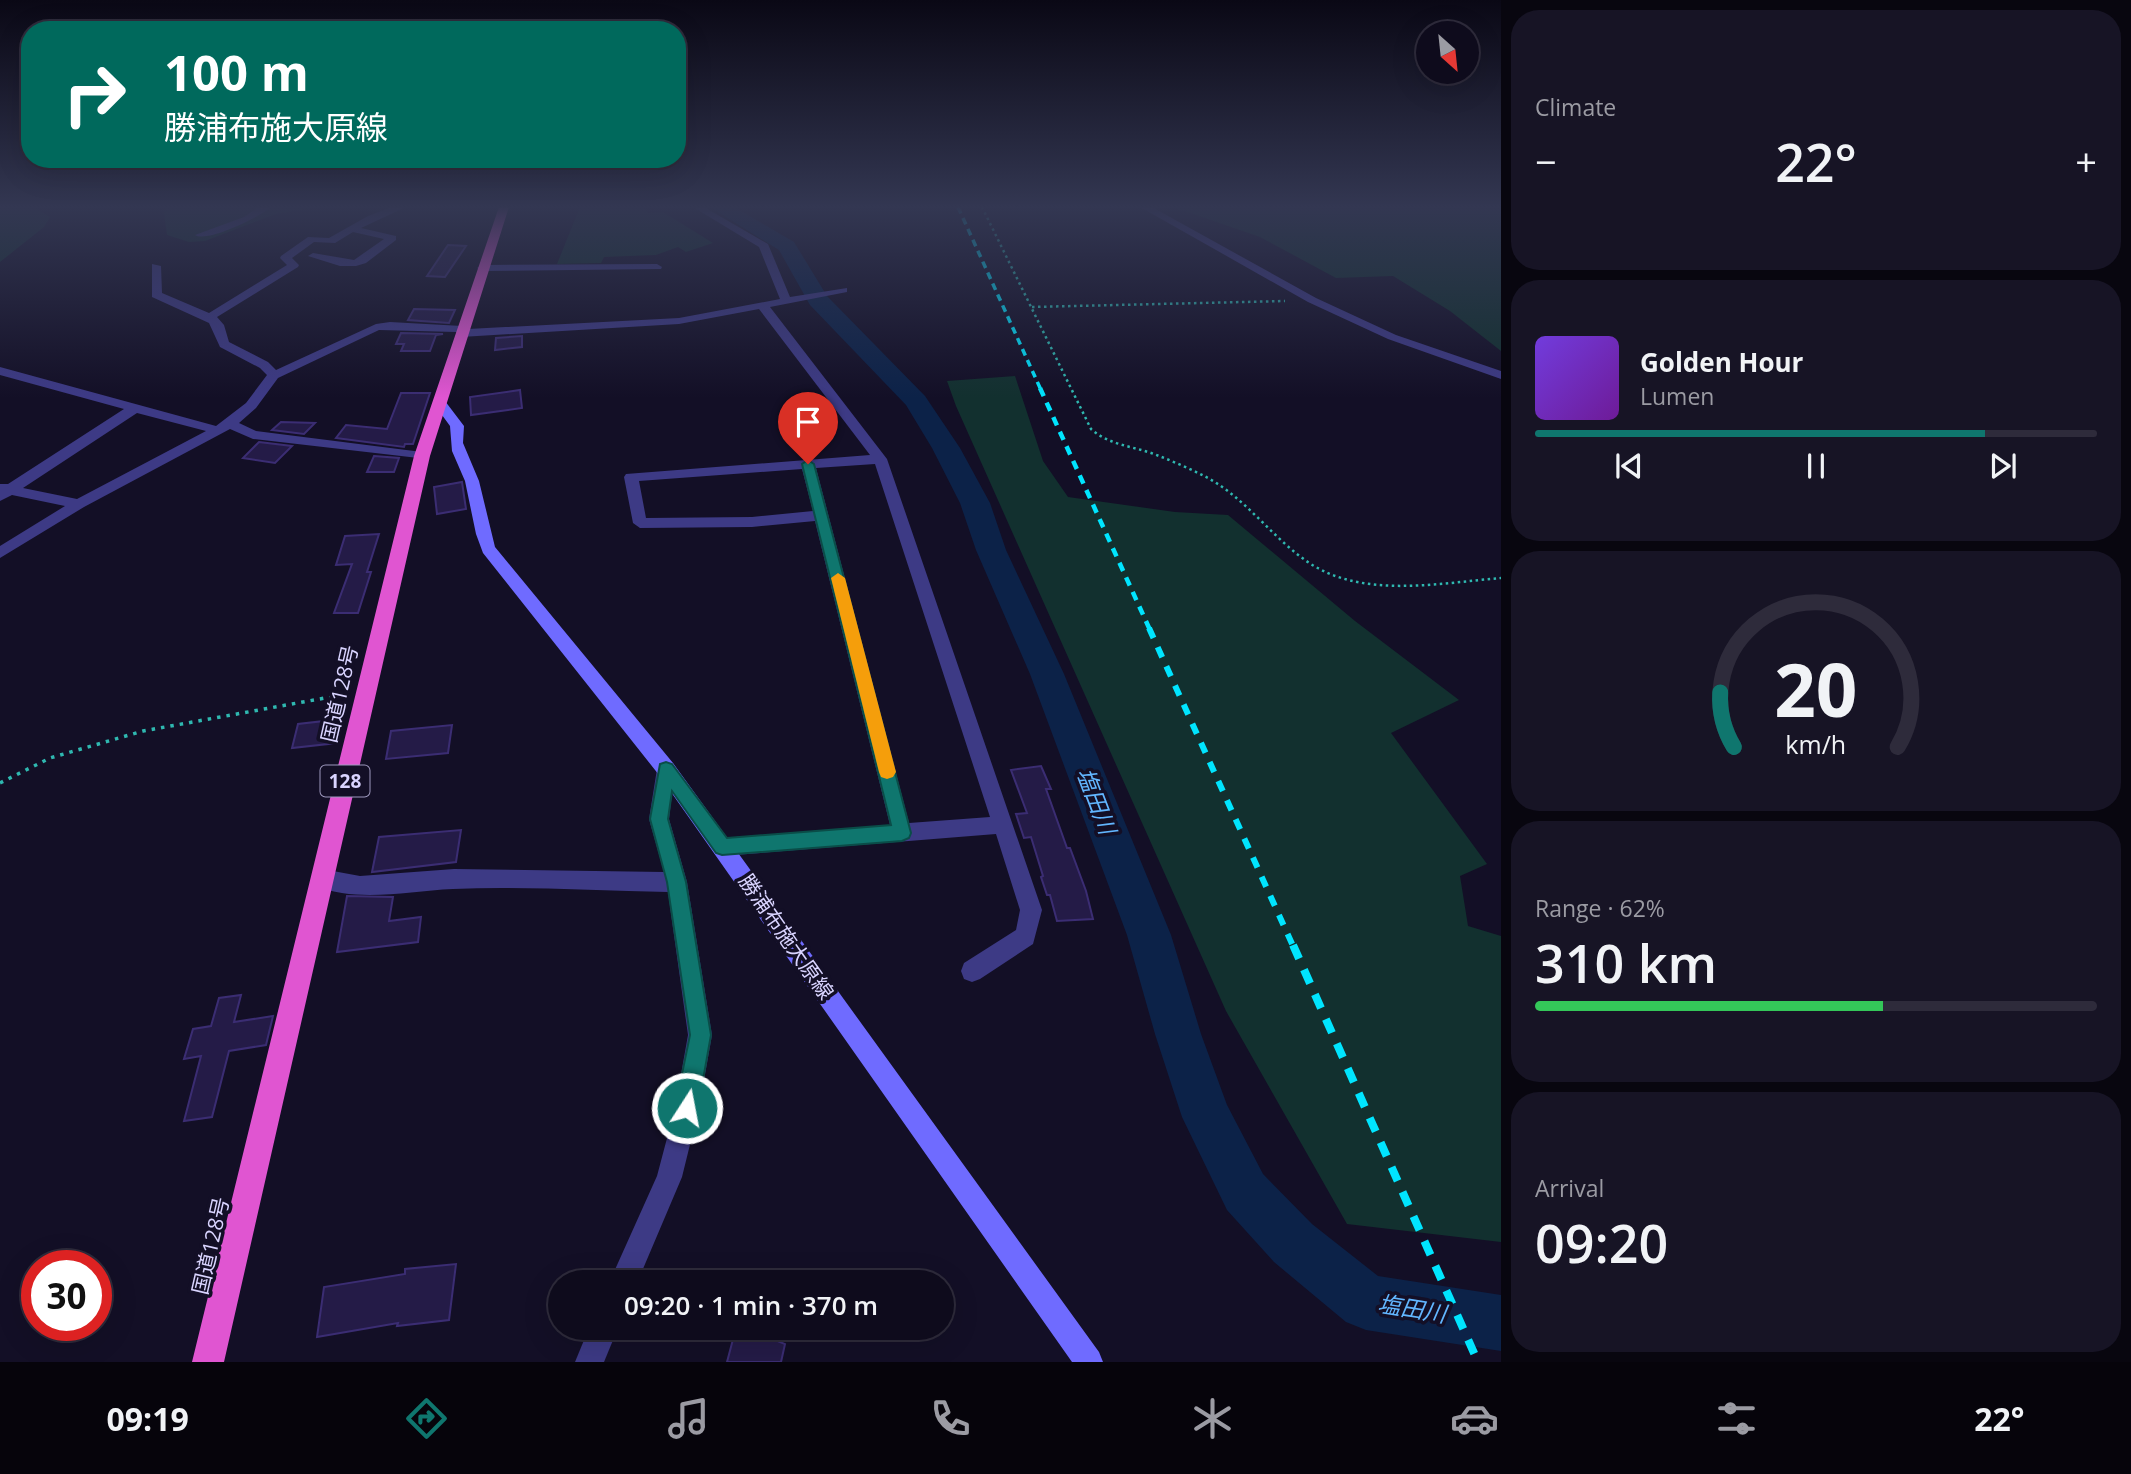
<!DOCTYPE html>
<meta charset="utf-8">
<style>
body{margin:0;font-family:"Open Sans","Noto Sans JP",sans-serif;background:#171425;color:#f1f3f6;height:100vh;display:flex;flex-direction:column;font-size:26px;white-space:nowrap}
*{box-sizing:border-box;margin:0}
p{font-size:23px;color:#9b9ba3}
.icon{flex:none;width:38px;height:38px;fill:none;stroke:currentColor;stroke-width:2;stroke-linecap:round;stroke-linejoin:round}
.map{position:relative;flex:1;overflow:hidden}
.sheet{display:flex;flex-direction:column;gap:10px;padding:10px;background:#08060f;width:630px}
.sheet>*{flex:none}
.top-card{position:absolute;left:21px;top:21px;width:665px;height:147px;border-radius:28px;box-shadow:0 7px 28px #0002,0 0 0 2px #2e2b3b;background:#00695c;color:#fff;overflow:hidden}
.needle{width:46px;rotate:153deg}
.controls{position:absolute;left:1416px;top:21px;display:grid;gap:14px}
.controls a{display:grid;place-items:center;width:63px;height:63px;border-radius:50%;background:#0e0b1c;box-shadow:0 7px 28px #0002,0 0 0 2px #2e2b3b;font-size:35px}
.speed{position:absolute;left:21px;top:1250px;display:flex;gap:14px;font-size:35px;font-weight:700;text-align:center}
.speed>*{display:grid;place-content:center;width:91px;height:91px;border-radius:50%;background:#0e0b1c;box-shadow:0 7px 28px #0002,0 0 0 2px #2e2b3b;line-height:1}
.speed .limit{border:10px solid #d22;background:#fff;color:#111}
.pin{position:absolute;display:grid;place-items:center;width:60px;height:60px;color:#fff;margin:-72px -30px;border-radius:50% 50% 50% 0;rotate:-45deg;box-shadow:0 0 7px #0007}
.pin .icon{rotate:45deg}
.me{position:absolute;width:77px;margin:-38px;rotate:11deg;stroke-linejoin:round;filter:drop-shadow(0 0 5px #0008)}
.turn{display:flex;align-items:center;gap:24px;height:147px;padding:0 28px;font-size:32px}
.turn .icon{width:91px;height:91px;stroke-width:2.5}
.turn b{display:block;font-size:49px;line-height:60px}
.big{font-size:52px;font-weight:600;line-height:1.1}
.sheet .widget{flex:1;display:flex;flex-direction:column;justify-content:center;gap:10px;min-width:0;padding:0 24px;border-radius:28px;background:#171425}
.sheet .dial{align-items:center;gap:0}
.dial svg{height:182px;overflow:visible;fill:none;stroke:#2e2b3b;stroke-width:7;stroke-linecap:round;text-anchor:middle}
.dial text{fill:#f1f3f6;stroke:none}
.song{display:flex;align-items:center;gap:21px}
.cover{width:84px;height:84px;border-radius:10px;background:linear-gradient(135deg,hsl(260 70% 55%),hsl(280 70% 35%))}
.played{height:7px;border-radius:4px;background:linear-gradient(90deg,#0f766e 80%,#2e2b3b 80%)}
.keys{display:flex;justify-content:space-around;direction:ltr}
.heat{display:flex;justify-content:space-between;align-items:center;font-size:38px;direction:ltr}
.charge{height:10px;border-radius:5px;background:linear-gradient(90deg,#34c759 62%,#2e2b3b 0)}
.trip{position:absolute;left:548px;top:1270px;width:406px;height:70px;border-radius:35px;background:#0e0b1c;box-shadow:0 7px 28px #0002,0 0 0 2px #2e2b3b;font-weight:600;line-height:70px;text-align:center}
.dock{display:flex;height:112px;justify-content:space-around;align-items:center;background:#06040b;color:#9b9ba3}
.dock .icon{width:49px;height:49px}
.dock .current{color:#0f766e}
.dock b{font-size:32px;color:#f1f3f6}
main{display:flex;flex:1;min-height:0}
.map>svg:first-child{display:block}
</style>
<main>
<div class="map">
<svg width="1501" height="1362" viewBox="0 0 1501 1362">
<rect width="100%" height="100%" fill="#130f26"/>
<g fill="#12302f">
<polygon points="0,207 34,207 50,217 44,227 0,262"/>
<polygon points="166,207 318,207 276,214 205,241 189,242 167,235 164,213"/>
<polygon points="580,207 643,207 646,208 648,213 663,212 713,243 686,252 678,247 656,255 604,257 601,263 557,264"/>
<polygon points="1173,207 1501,207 1501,351 1450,311 1393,276 1336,278 1260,237"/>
<polygon points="1015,376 1043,461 1068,497 1175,512 1228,515 1355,621 1459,700 1391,733 1487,864 1460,876 1468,926 1501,936 1501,1242 1347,1224 1226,1011 956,406 947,381"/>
</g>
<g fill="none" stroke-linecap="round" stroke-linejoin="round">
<polygon fill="#0c2248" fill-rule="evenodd" points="710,207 734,207 794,242 827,296 925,396 960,448 990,503 1006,550 1064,674 1171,935 1201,1034 1227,1105 1263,1174 1312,1224 1378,1276 1501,1295 1501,1351 1366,1330 1346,1322 1274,1262 1227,1210 1182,1117 1155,1034 1127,935 1030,674 976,550 960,503 932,448 906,405 810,305 779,250"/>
</g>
<g fill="#241b47" stroke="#3b2d73" stroke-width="2">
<polygon points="448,245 466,246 445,277 427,276"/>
<polygon points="414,309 455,310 449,323 408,320"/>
<polygon points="401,333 443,334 436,335 430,351 401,351 404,344 396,344"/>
<polygon points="522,336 522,347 495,350 496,338"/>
<polygon points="520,390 522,408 471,415 470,397"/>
<polygon points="401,393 430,393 413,444 405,444 404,447 336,438 346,425 387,429"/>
<polygon points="281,422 315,423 304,434 272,430"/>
<polygon points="259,442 292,446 275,463 243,458"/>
<polygon points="374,456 399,458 394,472 367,472"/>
<polygon points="462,482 466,509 437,514 434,487"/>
<polygon points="379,534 367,572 371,572 358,613 334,613 352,564 336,565 345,536"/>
<polygon points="342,719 337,743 292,748 298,724"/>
<polygon points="452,725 448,753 386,759 391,731"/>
<polygon points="1041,766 1051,789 1046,789 1067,848 1070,848 1086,891 1093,919 1057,921 1050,895 1047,895 1041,877 1043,876 1031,837 1024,838 1016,814 1027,813 1011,770"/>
<polygon points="461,830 456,862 372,872 379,837"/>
<polygon points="347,896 393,897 389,921 421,917 418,942 337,952"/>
<polygon points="241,995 234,1022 273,1016 266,1045 229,1051 212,1117 184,1121 201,1056 184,1059 193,1029 211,1026 219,998"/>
<polygon points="456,1264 449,1320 397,1326 398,1323 317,1337 324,1287 405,1274 405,1269"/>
<polygon points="736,1328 746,1328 785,1344 781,1362 727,1362"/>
</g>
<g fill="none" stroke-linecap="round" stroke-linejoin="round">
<g stroke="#2fb8b0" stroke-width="2.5" stroke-dasharray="2.5 3.5" stroke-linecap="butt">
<path d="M982 207 1091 429C1109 445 1132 446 1154 454 1172 461 1191 469 1208 478 1246 499 1270 535 1305 560 1360 600 1438 583 1501 578"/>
<polyline points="1032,307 1285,301"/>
</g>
<polyline stroke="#2fb8b0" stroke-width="3.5" stroke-dasharray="3.5 6" stroke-linecap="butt" points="0,783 50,758 143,731 347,694"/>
<g fill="#3d3a85" fill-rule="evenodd">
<path d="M259 207H271C260 217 207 243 195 235L244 217Z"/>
<path d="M392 207H406L361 228 396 236V240L366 263 356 266H340L308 256 313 253 354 260 384 239 353 232 335 243 314 242 292 258 299 265 298 267 217 317 224 325 229 342 268 362 276 370 376 324 390 322 462 326 468 329 679 318 780 299 759 247 693 207H704L768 244 790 297 847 288V292L770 307 887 459 1042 910 1033 944 980 979 972 982 964 979 961 971 964 963 1016 930 1020 910 996 834 722 856 715 854 712 847 715 840 722 838 890 825 815 521 752 527 640 528 633 523 624 477 626 474 870 455 759 309 679 324 461 337 456 332 379 330 278 378 256 408 239 423 256 431 422 452 429 456 427 459 253 439 230 429 84 507 0 558V546L65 506 12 495 0 501V484H8L124 409 0 375V367L216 426 246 403 267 375 260 368 220 347 209 323 152 297V264L161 266 162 293 209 313 287 265 280 258 281 256 308 237 329 238 368 216ZM137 413 206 431 77 499 23 488ZM875 464 990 817 909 823 816 468ZM802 469 813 511 752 517 646 518 639 481Z"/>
<polygon points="1140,207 1152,207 1316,298 1396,335 1501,371 1501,379 1388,339 1308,302"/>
<polygon points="657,264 662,267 661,269 482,271 477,268 482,265"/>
<path d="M666 761 673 763 675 769 669 819 687 882 712 1035 699 1108 682 1177 637 1283H609L657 1176 675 1108 688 1035 668 892C597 891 524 886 453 889 407 891 359 903 315 886L312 879 315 872 322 869 360 876 454 869 664 872 649 819 657 769 659 763Z"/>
<polygon points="589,1328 618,1328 604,1362 575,1362"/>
</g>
<polygon fill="#6f6bff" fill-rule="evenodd" points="440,400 445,401 464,426 463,443 479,481 495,547 673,763 1099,1352 1103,1362 1072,1362 659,775 483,553 476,534 465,481 452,451 450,426 434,404"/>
<polygon fill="#e055d1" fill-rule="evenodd" points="499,207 509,207 430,456 224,1362 192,1362 414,456"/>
<polyline stroke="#00e5ff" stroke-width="3.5" stroke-dasharray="7 5" stroke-linecap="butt" points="958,207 1041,390"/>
<polyline stroke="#00e5ff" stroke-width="4.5" stroke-dasharray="9 7" stroke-linecap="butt" points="1040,388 1150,630"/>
<polyline stroke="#00e5ff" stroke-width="6" stroke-dasharray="11 10" stroke-linecap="butt" points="1149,628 1293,946"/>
<polyline stroke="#00e5ff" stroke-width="8" stroke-dasharray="15 12" stroke-linecap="butt" points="1293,945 1478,1362"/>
</g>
<linearGradient id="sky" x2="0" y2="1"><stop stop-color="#0a0815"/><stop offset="0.52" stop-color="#333752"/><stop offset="1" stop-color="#333752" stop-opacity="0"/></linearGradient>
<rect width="1501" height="398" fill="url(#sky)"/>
<polygon fill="#0f766e" stroke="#0a4d48" stroke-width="2" points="808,460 814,464 911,833 909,838 902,841 722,855 716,853 672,791 668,819 686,882 711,1035 698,1108 695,1115 687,1119 679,1115 675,1108 690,1035 667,882 650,819 660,764 666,762 672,764 727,838 891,825 802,464"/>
<polygon fill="#f59e0b" points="838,573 845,578 896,772 893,777 887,779 881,777 879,772 831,578"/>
<g text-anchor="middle" stroke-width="7" stroke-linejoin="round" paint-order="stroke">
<rect fill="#130f26" stroke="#9e99be" stroke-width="2" x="320.5" y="765.5" width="49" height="31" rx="5"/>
<g font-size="19" font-weight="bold" fill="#d9d4ff">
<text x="345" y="788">128</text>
</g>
<g font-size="21" fill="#d9d4ff" stroke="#130f26">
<text transform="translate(340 694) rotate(-77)" y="7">国道128号</text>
<text transform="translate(786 937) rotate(55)" y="7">勝浦布施大原線</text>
<text transform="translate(211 1246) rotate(-77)" y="7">国道128号</text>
</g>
<g font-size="23" font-style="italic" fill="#62b6ff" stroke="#130f26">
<text transform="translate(1096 801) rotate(69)" y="8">塩田川</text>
<text transform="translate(1412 1309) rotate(9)" y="8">塩田川</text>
</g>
</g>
</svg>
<div class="controls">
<a><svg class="needle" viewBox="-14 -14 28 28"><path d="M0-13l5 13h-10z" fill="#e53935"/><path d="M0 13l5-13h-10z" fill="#9b9ba3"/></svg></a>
</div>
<div class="speed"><div class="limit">30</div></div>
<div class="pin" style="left:808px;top:464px;background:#d93025"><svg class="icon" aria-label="arrive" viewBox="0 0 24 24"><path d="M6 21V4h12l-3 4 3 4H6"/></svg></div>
<svg class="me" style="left:687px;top:1108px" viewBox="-20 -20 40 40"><circle r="17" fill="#0f766e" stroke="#fff" stroke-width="3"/><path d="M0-11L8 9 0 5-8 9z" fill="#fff"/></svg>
<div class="trip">09:20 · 1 min · 370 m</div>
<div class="top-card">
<div class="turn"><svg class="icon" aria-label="right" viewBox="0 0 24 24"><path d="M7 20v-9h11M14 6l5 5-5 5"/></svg><div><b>100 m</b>勝浦布施大原線</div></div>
</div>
</div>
<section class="sheet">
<div class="widget"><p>Climate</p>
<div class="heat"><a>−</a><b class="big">22°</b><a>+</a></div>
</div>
<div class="widget">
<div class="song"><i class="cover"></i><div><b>Golden Hour</b><p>Lumen</p></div></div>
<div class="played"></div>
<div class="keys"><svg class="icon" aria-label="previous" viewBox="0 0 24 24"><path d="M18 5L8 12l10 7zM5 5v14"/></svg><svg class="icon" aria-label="pause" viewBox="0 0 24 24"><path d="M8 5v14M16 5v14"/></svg><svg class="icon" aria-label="next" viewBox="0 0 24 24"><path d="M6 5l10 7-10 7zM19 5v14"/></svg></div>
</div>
<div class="widget dial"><svg viewBox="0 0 100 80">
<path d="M14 69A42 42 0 1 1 86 69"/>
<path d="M14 69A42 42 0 0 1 8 45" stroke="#0f766e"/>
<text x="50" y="56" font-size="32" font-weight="700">20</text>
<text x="50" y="72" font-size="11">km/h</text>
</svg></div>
<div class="widget"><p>Range · 62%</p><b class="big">310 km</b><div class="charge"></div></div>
<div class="widget"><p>Arrival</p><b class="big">09:20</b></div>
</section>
</main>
<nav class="dock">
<b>09:19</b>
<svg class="icon current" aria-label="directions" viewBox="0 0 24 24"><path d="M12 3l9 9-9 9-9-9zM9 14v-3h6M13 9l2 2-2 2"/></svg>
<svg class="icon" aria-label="music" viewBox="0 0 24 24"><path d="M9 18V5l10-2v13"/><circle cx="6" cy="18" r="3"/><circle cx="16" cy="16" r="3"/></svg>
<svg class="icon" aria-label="phone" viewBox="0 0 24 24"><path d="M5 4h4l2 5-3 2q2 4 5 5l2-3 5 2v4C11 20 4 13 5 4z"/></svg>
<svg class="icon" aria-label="climate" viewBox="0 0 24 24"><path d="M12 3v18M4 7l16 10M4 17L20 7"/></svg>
<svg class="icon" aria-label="car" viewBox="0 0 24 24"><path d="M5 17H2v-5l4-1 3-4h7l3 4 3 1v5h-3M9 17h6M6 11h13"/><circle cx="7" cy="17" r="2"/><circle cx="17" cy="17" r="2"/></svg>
<svg class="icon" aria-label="filters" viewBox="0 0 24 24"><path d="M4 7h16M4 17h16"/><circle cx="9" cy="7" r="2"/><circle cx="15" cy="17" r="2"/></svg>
<b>22°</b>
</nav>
